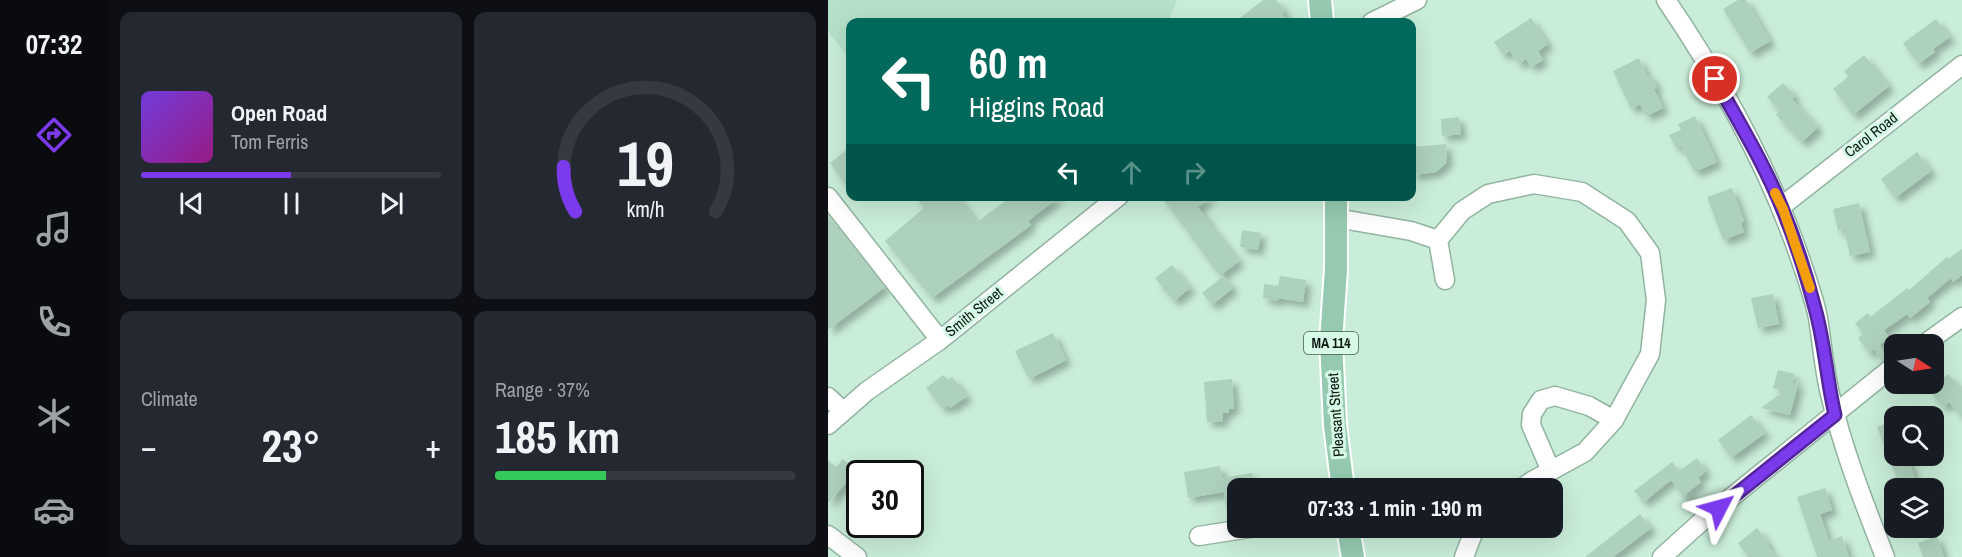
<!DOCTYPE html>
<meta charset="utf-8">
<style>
body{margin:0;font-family:"Archivo Narrow",sans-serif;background:#242831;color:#f1f3f6;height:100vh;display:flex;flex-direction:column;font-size:22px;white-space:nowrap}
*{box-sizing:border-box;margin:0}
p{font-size:20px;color:#9ea1a6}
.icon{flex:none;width:33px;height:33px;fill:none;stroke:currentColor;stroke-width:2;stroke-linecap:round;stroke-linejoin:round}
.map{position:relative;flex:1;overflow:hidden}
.drawer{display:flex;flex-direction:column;gap:12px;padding:12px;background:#0d0f14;width:720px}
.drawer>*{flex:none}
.hud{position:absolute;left:18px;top:18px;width:570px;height:183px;border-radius:12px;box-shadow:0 6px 24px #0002;background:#00695c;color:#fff;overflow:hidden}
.needle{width:39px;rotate:102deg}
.controls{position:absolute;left:1056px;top:334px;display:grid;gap:12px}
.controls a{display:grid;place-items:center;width:60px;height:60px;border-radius:12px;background:#171b24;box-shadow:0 6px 24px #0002;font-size:30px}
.speed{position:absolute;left:18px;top:460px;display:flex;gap:12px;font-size:30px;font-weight:700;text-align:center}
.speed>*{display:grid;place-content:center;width:78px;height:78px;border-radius:50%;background:#171b24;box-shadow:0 6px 24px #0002;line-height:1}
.speed .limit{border:3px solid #111;border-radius:9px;background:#fff;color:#111}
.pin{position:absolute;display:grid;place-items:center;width:51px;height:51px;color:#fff;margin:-26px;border:3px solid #fff;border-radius:50%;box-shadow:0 2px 6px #0007}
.me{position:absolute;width:66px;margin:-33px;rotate:51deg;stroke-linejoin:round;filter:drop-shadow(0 0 4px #0008)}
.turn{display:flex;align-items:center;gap:21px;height:126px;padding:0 24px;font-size:27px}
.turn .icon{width:78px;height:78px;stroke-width:2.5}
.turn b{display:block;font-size:42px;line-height:51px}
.lanes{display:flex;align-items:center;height:57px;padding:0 24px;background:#0003;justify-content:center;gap:30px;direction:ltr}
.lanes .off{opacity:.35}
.big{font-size:45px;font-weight:700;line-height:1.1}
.drawer .tile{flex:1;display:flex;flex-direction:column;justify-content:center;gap:9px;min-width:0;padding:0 21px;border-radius:12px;background:#242831}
.drawer .dial{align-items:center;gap:0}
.dial svg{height:156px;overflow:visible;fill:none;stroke:#363941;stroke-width:7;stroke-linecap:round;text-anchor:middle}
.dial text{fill:#f1f3f6;stroke:none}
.song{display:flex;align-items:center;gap:18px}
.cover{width:72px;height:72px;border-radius:9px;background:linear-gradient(135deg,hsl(260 70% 55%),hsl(310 70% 35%))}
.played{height:6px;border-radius:3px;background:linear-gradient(90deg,#7c3aed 50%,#363941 50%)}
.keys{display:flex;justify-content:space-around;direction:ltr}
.heat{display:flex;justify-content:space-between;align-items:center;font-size:33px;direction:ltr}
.charge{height:9px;border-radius:4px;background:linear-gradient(90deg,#34c759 37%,#363941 0)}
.drawer .tiles{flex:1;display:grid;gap:12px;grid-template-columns:repeat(2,1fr)}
.trip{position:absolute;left:399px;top:478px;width:336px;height:60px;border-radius:12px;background:#171b24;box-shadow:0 6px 24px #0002;font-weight:700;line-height:60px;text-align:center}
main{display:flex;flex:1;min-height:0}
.tab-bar{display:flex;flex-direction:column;width:108px;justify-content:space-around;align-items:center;background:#090b0e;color:#9ea1a6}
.tab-bar .icon{width:42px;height:42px}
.tab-bar .current{color:#7c3aed}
.tab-bar b{font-size:27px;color:#f1f3f6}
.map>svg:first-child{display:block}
</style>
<main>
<nav class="tab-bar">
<b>07:32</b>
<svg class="icon current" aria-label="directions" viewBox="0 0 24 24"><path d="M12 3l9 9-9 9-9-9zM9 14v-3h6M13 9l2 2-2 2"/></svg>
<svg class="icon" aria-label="music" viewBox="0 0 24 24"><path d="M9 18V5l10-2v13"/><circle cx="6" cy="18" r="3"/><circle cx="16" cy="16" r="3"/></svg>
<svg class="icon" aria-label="phone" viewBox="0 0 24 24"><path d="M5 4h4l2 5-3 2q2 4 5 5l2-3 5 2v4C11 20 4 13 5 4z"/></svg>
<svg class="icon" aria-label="climate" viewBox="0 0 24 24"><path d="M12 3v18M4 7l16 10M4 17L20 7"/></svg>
<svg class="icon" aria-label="car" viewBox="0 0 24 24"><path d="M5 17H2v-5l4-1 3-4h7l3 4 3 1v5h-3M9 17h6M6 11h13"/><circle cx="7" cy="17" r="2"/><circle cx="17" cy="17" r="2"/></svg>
</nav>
<section class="drawer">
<div class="tiles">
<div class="tile">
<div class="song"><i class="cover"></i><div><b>Open Road</b><p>Tom Ferris</p></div></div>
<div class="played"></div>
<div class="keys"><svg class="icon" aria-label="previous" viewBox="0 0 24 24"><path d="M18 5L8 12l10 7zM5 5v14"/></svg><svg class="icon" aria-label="pause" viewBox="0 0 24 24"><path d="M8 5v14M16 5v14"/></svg><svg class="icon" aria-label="next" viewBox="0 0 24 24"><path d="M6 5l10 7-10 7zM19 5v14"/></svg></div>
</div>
<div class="tile dial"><svg viewBox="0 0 100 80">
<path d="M14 69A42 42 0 1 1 86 69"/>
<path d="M14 69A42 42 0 0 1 8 46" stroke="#7c3aed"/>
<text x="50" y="56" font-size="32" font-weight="700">19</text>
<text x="50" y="72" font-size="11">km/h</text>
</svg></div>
<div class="tile"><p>Climate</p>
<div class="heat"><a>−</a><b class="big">23°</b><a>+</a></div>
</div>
<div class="tile"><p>Range · 37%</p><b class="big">185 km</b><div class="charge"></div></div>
</div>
</section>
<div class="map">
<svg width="1134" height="557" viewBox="0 0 1134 557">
<defs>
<filter id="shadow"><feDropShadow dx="5.5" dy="5.5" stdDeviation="3" flood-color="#0004"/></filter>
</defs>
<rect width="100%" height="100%" fill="#c9edd9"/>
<polygon fill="#b6e1c9" points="0,0 349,0 340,22 22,22 22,59 0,32"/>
<g fill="#aed1bd" filter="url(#shadow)">
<polygon points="435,0 448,0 457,11 454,14 461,22 407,22"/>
<polygon points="910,0 918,0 942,41 922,53 895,9"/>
<polygon points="703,18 720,44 710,51 715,60 703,67 698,59 691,64 682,51 675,55 666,42"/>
<polygon points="1108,19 1122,37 1105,49 1107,52 1090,64 1075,43"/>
<polygon points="1036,55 1061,86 1025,115 1005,89 1020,77 1016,71"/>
<polygon points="811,58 820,77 823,75 829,88 826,89 835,108 818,116 812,104 803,109 785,71"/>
<polygon points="955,83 967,96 964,99 990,127 974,142 948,115 952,111 939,97"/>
<polygon points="867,116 889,162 871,170 865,170 853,146 848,148 841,135 853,130 850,124"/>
<polygon points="631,117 633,134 614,136 613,119"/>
<polygon points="618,144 619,162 608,172 584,175 584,147"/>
<polygon points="22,147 22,191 2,163"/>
<polygon points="1089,152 1103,171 1067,198 1053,179"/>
<polygon points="904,188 916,221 913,223 916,232 895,240 879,197"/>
<polygon points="86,196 129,196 149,222 184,196 232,196 200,221 203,225 104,298 57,241 96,208"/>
<polygon points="333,196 384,196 370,207 382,223 378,224 383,225 411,261 392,276"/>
<polygon points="1031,203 1042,252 1022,256 1016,229 1010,231 1005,209"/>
<polygon points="0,215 57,287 0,330"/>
<polygon points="414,230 433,233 430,250 412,247"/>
<polygon points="1134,249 1134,275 1125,282 1123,278 1099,298 1102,302 1082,318 1079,314 1056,330 1061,338 1052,344 1056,356 1052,358 1046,349 1041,353 1030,338 1035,334 1027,323 1040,313 1042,317 1079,288 1081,290 1119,257 1120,259"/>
<polygon points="344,265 362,288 346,301 327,278"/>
<polygon points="395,276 405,288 384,305 374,293"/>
<polygon points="452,276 478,280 475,302 450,298 450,301 435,298 436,284 450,286"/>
<polygon points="945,294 951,324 930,328 923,298"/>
<polygon points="225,333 238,360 201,379 187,351"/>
<polygon points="950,370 967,374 964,385 971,380 962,415 933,408 956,391 945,388"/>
<polygon points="1120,374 1134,389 1134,417 1121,402 1115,407 1101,390"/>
<polygon points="115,375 120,380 124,377 139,396 122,408 120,405 115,409 98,388"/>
<polygon points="404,379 406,409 401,409 401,413 395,413 395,421 379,422 376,382"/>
<polygon points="923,415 937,433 903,458 890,440"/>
<polygon points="1066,420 1066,456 1079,456 1091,489 1073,489 1049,427"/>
<polygon points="869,458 878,471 870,478 873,482 855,496 843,480 816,502 806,491 844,462 851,471"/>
<polygon points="15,459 29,471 0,503 0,460 8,467"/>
<polygon points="392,466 394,478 424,473 427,489 410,489 410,519 400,520 396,492 360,498 356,472"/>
<polygon points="997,488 1004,510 992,514 1001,541 1014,536 1021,557 989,557 969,497"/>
<polygon points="812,514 823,528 785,557 757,557"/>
<polygon points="929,528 941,544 939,545 948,557 920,557 910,543"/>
<polygon points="1109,536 1116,557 1095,557 1090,543"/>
</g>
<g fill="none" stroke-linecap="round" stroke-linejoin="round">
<defs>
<g id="minor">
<path d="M838 0C894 82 945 176 976 270 981 285 987 302 990 318 994 343 996 369 1002 394 1015 450 1036 503 1057 557"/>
<polyline points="544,22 589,0"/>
<polyline points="0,197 112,340"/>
<polyline points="954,206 1134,65"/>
<polyline points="508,218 583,231 610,240"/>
<polyline points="617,280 610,240 634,211 660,194 706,184 754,192 799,221 822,253 828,300 822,354 786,420 757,452 704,481 693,489"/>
<polyline points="1095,345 1134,317"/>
<polyline points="0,397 15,411"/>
<polyline points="0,425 39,391 112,340 291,196"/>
<polyline points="723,471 703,425 704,414 713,400 727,396 761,406 786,420"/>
<polyline points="0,535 29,557"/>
<polyline points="371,536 422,528"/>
<polyline points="636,557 647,528"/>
<polyline points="834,557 874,521 1066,366"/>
</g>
<g id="major">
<polyline points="492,0 494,22"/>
<polyline points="508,196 508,269 503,341 507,425 515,489"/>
<polyline points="520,528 525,557"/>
</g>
</defs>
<use href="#minor" stroke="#91b4a1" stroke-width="21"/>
<use href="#major" stroke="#fff" stroke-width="26"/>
<use href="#minor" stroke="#fff" stroke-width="18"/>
<use href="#major" stroke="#95cab1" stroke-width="22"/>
</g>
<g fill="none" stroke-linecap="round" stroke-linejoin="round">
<defs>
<path id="route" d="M887 79C910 121 936 163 954 208 968 242 979 277 988 312 997 346 999 381 1007 415L891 508"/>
</defs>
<use href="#route" stroke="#51269a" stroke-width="15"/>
<use href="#route" stroke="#7c3aed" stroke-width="10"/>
<polyline stroke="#f59e0b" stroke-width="10" points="947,193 955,209 982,288"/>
</g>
<g text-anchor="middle" stroke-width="6" stroke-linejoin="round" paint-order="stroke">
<rect fill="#d6fae6" stroke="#475b50" stroke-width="1.5" x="476" y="332" width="54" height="22" rx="4.5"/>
<g font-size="14" font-weight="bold" fill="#0a1710">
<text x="503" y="348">MA 114</text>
</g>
<g font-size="15" fill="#0a1710" stroke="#d6fae6">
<text transform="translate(1043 135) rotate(-38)" y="5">Carol Road</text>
<text transform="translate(146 312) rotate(-39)" y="5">Smith Street</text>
<text transform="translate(508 415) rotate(-94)" y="5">Pleasant Street</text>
</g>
</g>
</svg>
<div class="controls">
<a><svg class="needle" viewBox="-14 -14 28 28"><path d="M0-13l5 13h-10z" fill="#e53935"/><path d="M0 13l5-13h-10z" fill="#9ea1a6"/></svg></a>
<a><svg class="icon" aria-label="search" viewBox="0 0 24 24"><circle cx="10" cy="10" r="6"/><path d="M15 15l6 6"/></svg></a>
<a><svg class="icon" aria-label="layers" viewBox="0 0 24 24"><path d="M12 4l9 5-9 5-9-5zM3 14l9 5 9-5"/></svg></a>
</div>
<div class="speed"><div class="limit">30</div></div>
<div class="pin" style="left:887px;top:79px;background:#d93025"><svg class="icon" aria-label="arrive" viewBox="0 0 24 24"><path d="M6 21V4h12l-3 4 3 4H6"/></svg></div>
<svg class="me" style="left:891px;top:508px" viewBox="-20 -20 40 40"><path d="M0-17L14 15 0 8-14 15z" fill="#7c3aed" stroke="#fff" stroke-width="4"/></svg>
<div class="trip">07:33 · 1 min · 190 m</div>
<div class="hud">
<div class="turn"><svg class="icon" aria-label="left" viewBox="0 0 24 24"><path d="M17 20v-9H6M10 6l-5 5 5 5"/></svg><div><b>60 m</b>Higgins Road</div></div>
<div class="lanes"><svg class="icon" aria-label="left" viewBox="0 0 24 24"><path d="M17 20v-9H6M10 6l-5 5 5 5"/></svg><svg class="icon off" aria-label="ahead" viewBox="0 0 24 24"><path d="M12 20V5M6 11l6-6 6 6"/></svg><svg class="icon off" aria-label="right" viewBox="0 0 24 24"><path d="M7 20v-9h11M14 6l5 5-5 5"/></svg></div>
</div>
</div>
</main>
